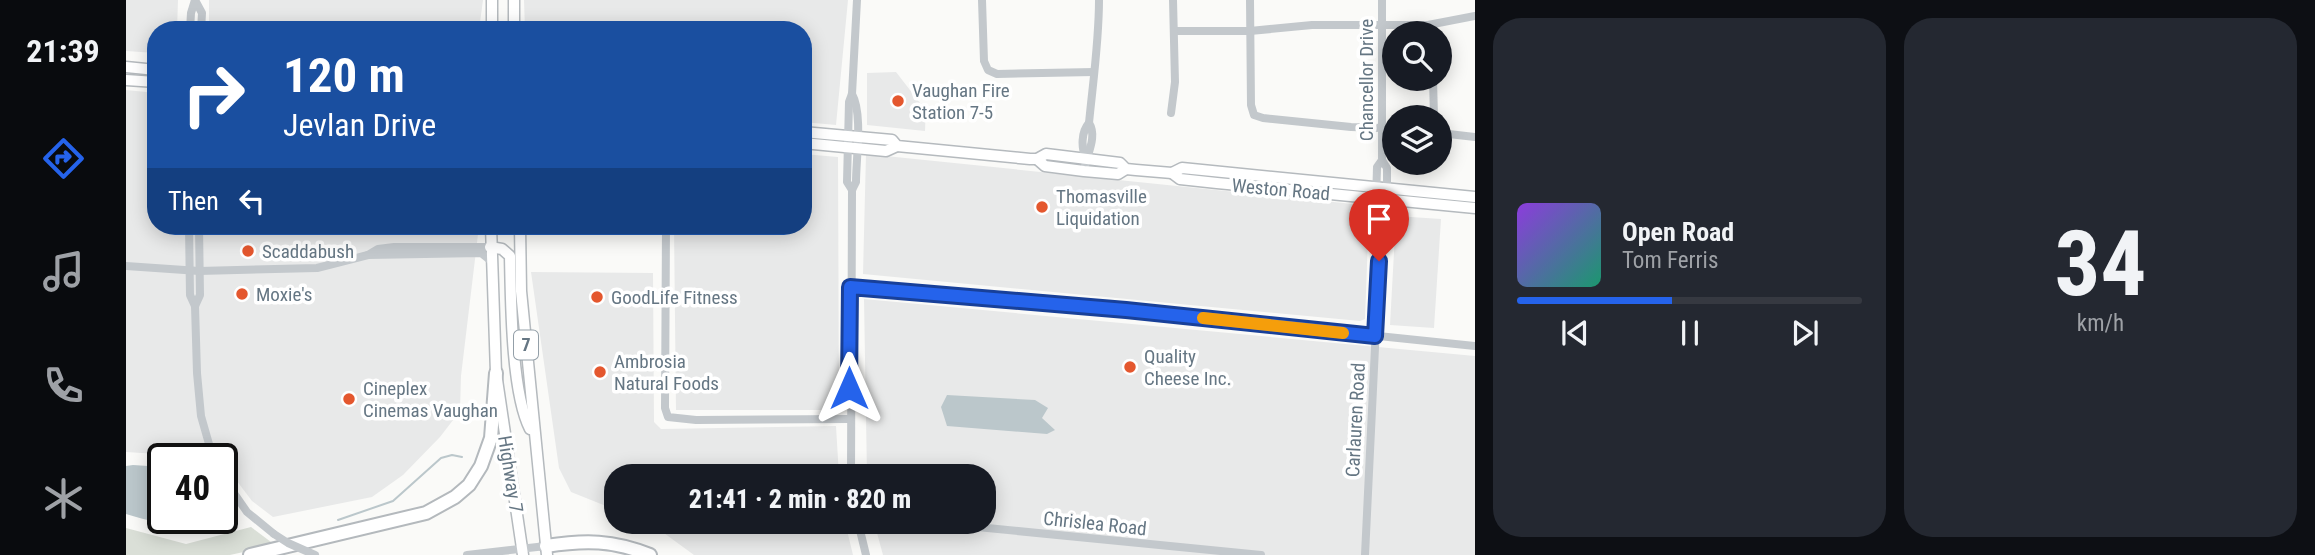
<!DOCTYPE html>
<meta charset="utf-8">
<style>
body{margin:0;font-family:"Roboto Condensed",sans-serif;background:#242831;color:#f1f3f6;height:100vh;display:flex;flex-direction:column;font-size:26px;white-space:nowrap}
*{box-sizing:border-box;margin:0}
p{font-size:23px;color:#9ea1a6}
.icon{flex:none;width:38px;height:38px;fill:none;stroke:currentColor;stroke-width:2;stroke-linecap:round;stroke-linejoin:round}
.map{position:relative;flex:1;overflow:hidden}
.details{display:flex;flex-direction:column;gap:18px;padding:18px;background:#0d0f14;width:840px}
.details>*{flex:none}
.hud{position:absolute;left:21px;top:21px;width:665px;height:214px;border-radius:28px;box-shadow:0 4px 18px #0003;background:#1a4fa0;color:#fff;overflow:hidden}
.tools{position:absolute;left:1256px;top:21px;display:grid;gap:14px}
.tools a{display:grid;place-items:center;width:70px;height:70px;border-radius:50%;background:#171b24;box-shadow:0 4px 18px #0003;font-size:35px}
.speed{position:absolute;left:21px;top:443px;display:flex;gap:14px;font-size:35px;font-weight:700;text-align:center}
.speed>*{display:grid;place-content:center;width:91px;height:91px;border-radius:50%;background:#171b24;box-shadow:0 4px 18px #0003;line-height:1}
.speed .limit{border:4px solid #111;border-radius:10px;background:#fff;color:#111}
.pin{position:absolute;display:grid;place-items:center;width:60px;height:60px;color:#fff;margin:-72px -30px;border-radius:50% 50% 50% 0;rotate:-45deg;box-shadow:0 0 7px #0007}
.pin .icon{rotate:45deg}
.me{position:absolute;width:77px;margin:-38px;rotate:0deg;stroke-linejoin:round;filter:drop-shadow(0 0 5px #0008)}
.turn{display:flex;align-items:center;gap:24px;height:147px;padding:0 21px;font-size:32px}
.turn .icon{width:91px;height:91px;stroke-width:2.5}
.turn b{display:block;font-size:49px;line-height:60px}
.then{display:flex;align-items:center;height:66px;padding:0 21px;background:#0003;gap:14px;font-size:26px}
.details .tile{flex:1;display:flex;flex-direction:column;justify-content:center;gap:10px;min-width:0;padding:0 24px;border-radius:28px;background:#242831}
.details .dial{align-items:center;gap:0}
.dial b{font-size:91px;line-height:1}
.song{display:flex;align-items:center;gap:21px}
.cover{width:84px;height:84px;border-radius:10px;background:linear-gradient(135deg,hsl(270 70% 55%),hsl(160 70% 35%))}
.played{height:7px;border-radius:4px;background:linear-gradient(90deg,#2563eb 45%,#363941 45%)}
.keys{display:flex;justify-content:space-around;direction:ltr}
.details .tiles{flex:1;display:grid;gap:18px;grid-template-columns:repeat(2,1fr)}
.trip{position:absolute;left:478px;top:464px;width:392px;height:70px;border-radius:28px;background:#171b24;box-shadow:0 4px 18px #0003;font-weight:800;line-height:70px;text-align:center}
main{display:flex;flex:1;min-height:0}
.menu{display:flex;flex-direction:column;width:126px;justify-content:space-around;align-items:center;background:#090b0e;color:#9ea1a6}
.menu .icon{width:49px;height:49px}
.menu .current{color:#2563eb}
.menu b{font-size:32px;color:#f1f3f6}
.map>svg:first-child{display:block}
</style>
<main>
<nav class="menu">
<b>21:39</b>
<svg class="icon current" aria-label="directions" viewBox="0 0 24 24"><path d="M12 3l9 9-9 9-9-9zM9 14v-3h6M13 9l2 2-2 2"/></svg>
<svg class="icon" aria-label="music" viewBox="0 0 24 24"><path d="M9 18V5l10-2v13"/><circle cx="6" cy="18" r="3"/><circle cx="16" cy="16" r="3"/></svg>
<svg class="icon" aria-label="phone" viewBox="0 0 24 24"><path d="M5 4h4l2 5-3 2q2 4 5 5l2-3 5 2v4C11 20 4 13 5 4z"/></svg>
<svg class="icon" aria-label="climate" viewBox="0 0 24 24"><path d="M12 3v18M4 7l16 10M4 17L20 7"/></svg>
</nav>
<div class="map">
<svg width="1349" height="555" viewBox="0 0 1349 555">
<rect width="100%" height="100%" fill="#fafaf8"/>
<g fill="#e8e9e9">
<polygon points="0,0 52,0 51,30 30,30 30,53 0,51"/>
<polygon points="83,0 357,0 353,30 83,30"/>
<polygon points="398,0 722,0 710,125 677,122 677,30 399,30"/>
<polygon points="770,72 794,103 800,104 799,131 741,125 741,73"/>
<polygon points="0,90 30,93 30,226 353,226 335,376 334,411 314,437 277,475 246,497 147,517 126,501 101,468 97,458 0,452"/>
<polygon points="677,154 712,157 713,410 550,410 548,226 677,226"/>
<polygon points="740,154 1227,204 1229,210 1243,211 1239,319 1234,321 737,274"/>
<polygon points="1270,216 1315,219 1308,328 1264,325"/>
<polygon points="405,272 527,273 528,422 535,429 710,426 713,476 490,476 490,510 445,492 433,468"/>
<polygon points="738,299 1349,356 1349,555 757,555 748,522 858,522 858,476 741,476"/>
<polygon points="517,522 719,522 727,555 568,555 531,528"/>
</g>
<polygon fill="#dadfd7" points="125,527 149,545 104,555 0,555 0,528 60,544"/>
<g fill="#bbc7cb">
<polygon points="821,395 909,400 922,408 916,418 929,430 921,434 821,426 815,407"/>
<path d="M7 465 37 467V518L88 519 85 523C50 527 33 524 0 514V466Z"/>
</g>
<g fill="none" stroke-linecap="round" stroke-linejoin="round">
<polyline stroke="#bbc7cb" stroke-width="2" points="212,520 267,501 315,458 326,455 336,457"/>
<defs>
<g id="major">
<polyline points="366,30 366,0"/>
<polyline points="388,30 388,0"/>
<polyline points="0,67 30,70"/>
<polyline points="0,80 30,82"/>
<polyline points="677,132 766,140 771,146 904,159 911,159 920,154 994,163 1000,169 1010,170 1046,173 1056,168 1349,197"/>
<polyline points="677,143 760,151 771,146"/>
<polyline points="911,159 919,166 958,171 992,174 1000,169"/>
<polyline points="1046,173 1054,179 1091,183 1349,208"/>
<polyline points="365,226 370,373 397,555"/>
<polyline points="394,226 395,291 421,555"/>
<path d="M364 247 376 249 384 256C385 299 385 392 404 429"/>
</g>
<g id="highway">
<path d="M420 546C459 540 487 540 524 555"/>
<polyline points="124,555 300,513 329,497 343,485 355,466 365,438 370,373"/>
</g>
</defs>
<use href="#major" stroke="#b5babe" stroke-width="13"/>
<use href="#highway" stroke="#b4b9bd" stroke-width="16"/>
<g stroke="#c3c8cc" stroke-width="8">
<polyline points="69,0 76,13 75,30"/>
<polyline points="856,0 858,61 862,70 871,74 968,72"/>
<polyline points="1124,0 1125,105 1128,115 1137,118 1225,127 1256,128"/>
<polyline points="64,30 65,13 69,0"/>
<polyline points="1048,31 1124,31 1186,25 1302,25 1349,16"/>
<polyline points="1307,79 1308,117"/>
<polyline points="1045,113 1049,82 1047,0"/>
<polyline points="1314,133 1349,137"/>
<path d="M960 159C955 148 955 132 963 123 967 82 973 41 973 0"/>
<path d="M958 171C960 156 972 137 963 123"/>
<polyline points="726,190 721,182 723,102 726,94 731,0"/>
<polyline points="63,226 64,295 69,306"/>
<polyline points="73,226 74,295 69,306 71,373 75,416 87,458"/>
<polyline points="540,226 539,408 542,417 570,420 723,419"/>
<polyline points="1254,244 1260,236 1261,199 1261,168 1256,160 1256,0"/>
<polyline points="242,255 355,253 365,261"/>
<polyline points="0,266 73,271 191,268 242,255 252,249 268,247 364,247"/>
<polyline points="724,287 1000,310 1349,346"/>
<polyline points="96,476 121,512 148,534"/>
<path d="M725 476 726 190 730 182C730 158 737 114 726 94"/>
<polyline points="732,522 740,555"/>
<polyline points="800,522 1135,555"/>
<polyline points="341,555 420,546"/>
<polyline points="1239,555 1254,244 1249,235 1251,167 1256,160"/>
</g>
<use href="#major" stroke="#fff" stroke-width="10"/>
<use href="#highway" stroke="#fff" stroke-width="12"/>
<polyline stroke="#c3c8cc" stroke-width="8" points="148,534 162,543 189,555"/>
</g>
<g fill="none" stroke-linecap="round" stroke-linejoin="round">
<defs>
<polyline id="route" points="723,388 724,287 1000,310 1249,336 1253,261"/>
</defs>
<use href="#route" stroke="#184099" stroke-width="18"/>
<use href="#route" stroke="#2563eb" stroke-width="12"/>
<polyline stroke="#f59e0b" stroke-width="12" points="1077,318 1217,333"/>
</g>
<g fill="#e4572e" stroke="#fff" stroke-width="2.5">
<circle cx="772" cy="101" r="7"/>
<circle cx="916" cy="207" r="7"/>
<circle cx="122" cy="251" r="7"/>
<circle cx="116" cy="294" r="7"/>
<circle cx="471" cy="297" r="7"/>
<circle cx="1004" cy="367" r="7"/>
<circle cx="474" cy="372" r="7"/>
<circle cx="223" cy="399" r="7"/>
</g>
<g text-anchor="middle" stroke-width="7" stroke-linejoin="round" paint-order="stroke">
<rect fill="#fff" stroke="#939fa8" stroke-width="2" x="388" y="330.5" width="24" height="29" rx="5"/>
<g font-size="18" font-weight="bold" fill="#657683">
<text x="400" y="351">7</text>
</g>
<g font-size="19" fill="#657683" stroke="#fff">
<text transform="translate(1240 80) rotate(-90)" y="7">Chancellor Drive</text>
<text transform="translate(1155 189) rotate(5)" y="7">Weston Road</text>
<text transform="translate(1229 420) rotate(-87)" y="7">Carlauren Road</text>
<text transform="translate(385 474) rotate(81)" y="7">Highway 7</text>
<text transform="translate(969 523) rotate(6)" y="7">Chrislea Road</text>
</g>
<g font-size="19" fill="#657683" stroke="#fff" text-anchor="start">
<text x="786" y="97">Vaughan Fire<tspan x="786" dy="22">Station 7-5</tspan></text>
<text x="930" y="203">Thomasville<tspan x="930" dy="22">Liquidation</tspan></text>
<text x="136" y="258">Scaddabush</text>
<text x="130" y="301">Moxie's</text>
<text x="485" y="304">GoodLife Fitness</text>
<text x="1018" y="363">Quality<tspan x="1018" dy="22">Cheese Inc.</tspan></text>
<text x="488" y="368">Ambrosia<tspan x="488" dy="22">Natural Foods</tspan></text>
<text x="237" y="395">Cineplex<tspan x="237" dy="22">Cinemas Vaughan</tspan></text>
</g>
</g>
</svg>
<div class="tools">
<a><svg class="icon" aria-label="search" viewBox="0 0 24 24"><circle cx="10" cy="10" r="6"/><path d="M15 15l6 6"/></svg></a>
<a><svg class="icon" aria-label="layers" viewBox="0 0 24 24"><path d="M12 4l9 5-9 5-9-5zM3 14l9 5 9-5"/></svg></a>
</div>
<div class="speed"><div class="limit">40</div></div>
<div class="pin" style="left:1253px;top:261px;background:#d93025"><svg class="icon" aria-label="arrive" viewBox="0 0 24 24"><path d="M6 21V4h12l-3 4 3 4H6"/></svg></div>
<svg class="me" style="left:723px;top:388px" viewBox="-20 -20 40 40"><path d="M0-17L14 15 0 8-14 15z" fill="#2563eb" stroke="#fff" stroke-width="4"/></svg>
<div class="trip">21:41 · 2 min · 820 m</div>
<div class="hud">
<div class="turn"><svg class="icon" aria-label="right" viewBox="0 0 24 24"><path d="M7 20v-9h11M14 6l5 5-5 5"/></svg><div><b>120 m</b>Jevlan Drive</div></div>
<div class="then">Then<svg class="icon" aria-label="left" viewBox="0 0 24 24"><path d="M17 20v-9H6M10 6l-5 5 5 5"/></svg></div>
</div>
</div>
<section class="details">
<div class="tiles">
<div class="tile">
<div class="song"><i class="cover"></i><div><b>Open Road</b><p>Tom Ferris</p></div></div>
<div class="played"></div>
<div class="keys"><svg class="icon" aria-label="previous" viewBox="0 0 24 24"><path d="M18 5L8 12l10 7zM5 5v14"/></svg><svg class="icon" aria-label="pause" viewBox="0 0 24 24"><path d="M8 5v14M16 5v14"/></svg><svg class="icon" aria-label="next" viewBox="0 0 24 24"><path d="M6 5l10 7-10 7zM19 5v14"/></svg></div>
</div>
<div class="tile dial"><b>34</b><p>km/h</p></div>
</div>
</section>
</main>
